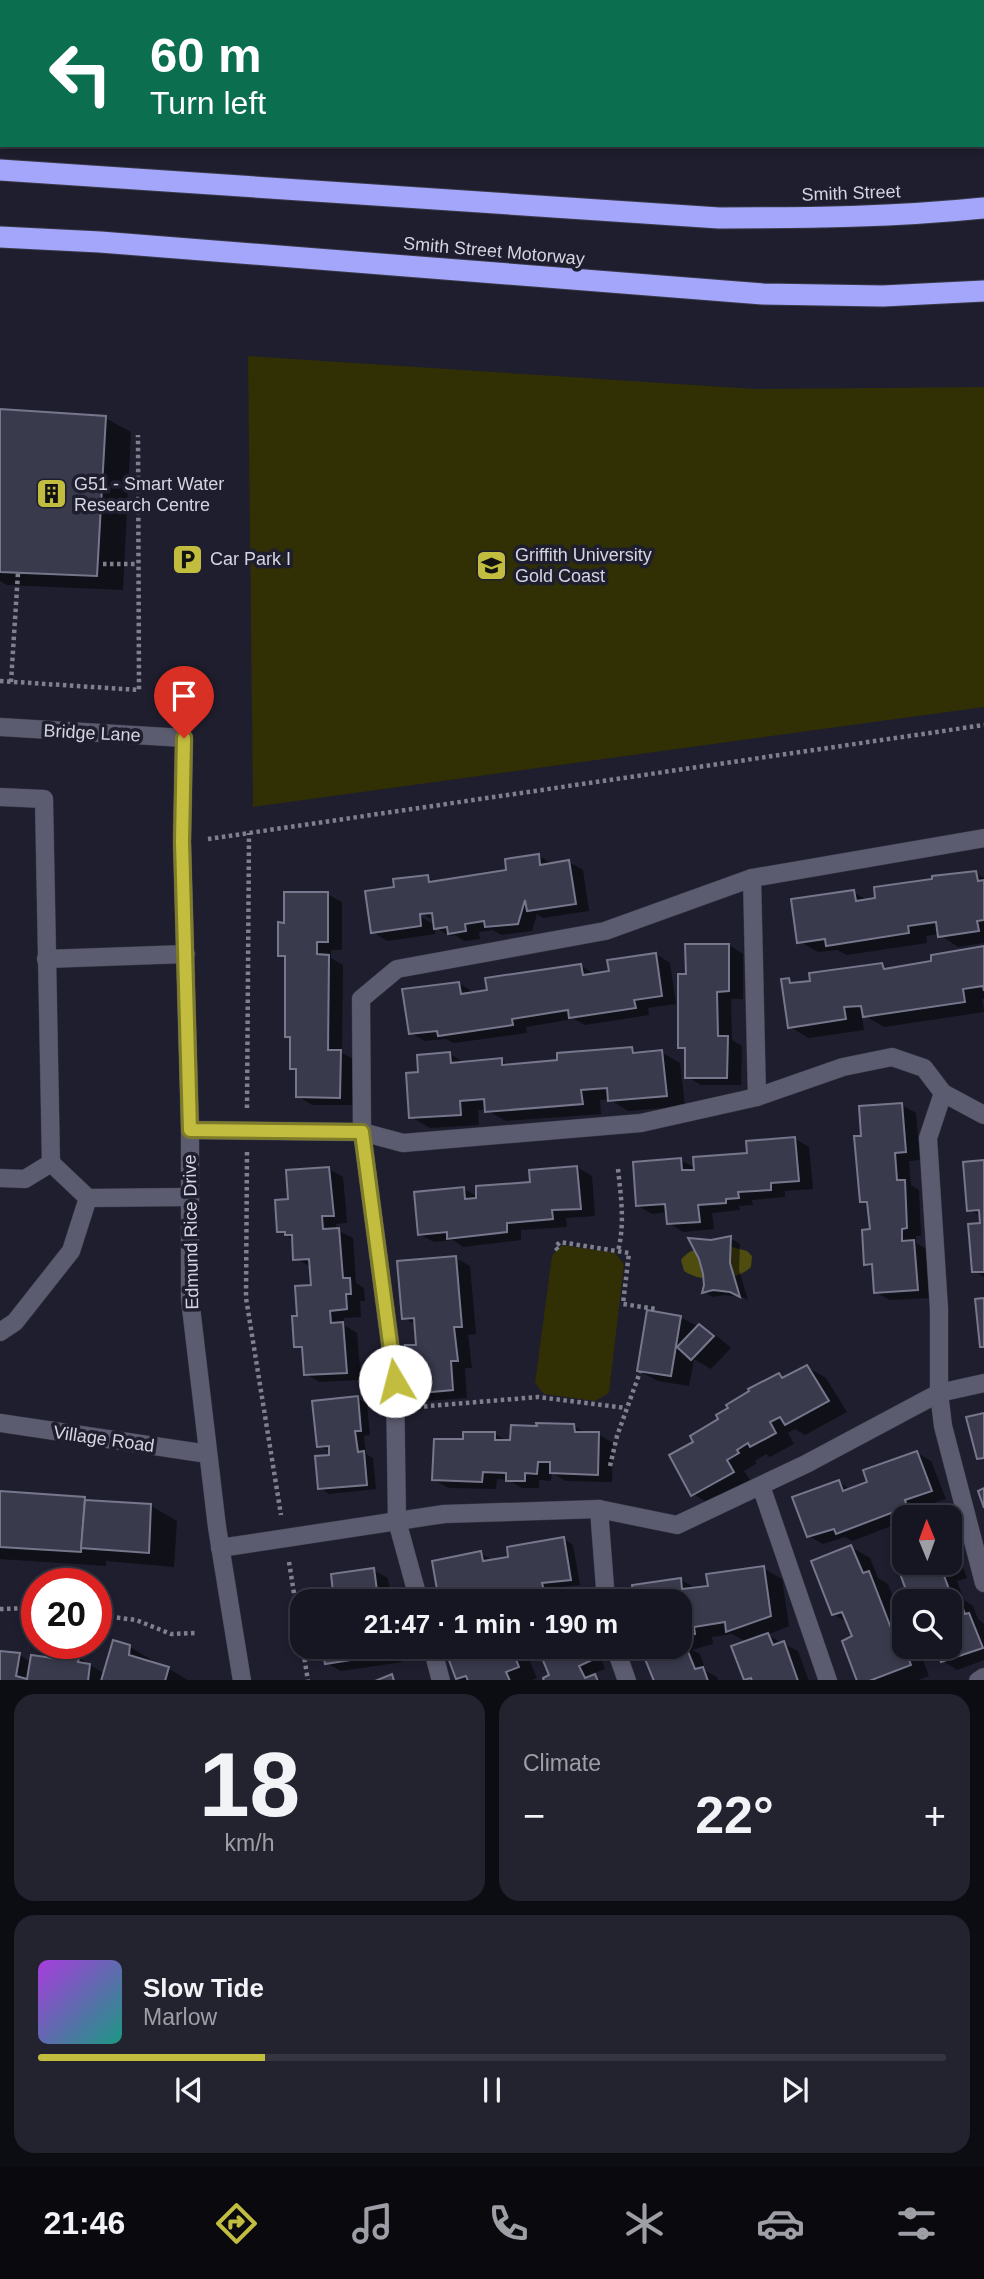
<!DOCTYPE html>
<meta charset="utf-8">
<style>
body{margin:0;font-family:Helvetica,sans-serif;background:#232330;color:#f1f3f6;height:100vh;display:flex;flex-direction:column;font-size:26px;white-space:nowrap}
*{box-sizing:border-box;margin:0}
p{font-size:23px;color:#9e9fa6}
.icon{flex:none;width:38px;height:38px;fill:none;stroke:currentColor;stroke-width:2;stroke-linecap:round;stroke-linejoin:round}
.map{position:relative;height:1680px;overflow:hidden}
.drawer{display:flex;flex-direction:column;gap:14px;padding:14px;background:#0c0c13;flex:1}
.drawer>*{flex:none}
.banner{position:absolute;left:0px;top:0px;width:985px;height:147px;box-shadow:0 4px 10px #0003,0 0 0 2px #353541;background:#0b6e4f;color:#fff;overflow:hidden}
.needle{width:46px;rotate:359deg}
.tools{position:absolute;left:892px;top:1505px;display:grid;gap:14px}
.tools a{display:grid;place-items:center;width:70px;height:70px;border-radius:14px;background:#161623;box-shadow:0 4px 10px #0003,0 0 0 2px #353541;font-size:35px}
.speed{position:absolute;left:21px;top:1568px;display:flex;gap:14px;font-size:35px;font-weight:700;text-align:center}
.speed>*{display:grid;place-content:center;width:91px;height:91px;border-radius:50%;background:#161623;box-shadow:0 4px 10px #0003,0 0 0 2px #353541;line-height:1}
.speed .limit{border:10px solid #d22;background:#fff;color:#111}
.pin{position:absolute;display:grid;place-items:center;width:60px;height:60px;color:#fff;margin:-72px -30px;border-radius:50% 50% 50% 0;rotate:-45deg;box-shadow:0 0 7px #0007}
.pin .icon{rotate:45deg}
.me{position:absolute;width:77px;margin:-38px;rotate:352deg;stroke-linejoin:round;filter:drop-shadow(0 0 5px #0008)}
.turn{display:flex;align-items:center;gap:24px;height:147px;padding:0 35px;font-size:32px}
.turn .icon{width:91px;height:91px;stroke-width:2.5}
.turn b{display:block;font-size:49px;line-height:60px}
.big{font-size:52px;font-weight:800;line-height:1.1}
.drawer .tile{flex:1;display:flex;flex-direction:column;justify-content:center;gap:10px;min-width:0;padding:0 24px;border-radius:21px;background:#232330}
.drawer .dial{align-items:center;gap:0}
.dial b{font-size:91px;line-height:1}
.song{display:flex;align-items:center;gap:21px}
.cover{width:84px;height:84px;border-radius:10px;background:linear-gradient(135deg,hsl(280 70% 55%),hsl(170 70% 35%))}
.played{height:7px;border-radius:4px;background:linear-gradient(90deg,#c2bd3f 25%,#353541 25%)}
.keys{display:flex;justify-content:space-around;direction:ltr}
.heat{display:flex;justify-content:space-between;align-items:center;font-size:38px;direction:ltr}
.drawer .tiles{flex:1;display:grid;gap:14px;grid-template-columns:1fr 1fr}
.tile:last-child{grid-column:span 2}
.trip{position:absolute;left:290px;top:1589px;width:402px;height:70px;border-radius:21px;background:#161623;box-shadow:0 4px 10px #0003,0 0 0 2px #353541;font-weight:800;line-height:70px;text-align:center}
.tab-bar{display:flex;height:112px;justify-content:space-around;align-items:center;background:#09090e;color:#9e9fa6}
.tab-bar .icon{width:49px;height:49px}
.tab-bar .selected{color:#c2bd3f}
.tab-bar b{font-size:32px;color:#f1f3f6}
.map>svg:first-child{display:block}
</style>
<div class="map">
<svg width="984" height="1681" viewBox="0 0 984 1681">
<rect width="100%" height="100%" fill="#1e1e2f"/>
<g fill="#312f04">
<polygon points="674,0 984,0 984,78 984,2 670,2"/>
<polygon points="248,356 755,389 984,387 984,707 253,807"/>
<polygon points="562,1245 615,1253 624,1264 609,1393 595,1401 544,1394 535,1383 552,1256"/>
</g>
<path fill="#4e4c0f" d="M724 1245 747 1251 752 1256 751 1267C735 1282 702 1283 684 1271L681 1260C691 1246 709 1247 724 1245Z"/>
<g fill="#0007" fill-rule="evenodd">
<polygon points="0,411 105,418 131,432 123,590 7,585 0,581"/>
<path d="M539 856 553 864 569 862 583 870 589 911 543 918 537 914 532 931 501 935 493 930 479 932 480 939 464 941 455 935 450 936 435 927V934L387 941 373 932 396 889 427 877 436 882 508 871ZM413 909 435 921V925L412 912Z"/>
<polygon points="975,873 984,878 984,943 958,947 939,934 926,936 927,943 847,955 837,950 818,952 799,941 853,892 869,901"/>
<polygon points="327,894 342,902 342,950 331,950 331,958 343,965 342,1053 355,1060 354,1105 312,1105 298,1096 298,1071 292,1068 291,1039 287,1036 287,959 280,955 286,925"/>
<polygon points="729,945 743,954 743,999 731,999 732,1040 742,1046 741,1085 701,1085 686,1076 687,1051 680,1047 687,975"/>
<polygon points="984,948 984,999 982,999 984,1012 884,1027 867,1017 862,1018 864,1030 809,1038 790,1027 789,980 796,984 882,964 891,970 933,963"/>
<polygon points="656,954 670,963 676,1004 648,1008 649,1015 585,1025 574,1019 526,1027 527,1033 454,1043 446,1039 425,1041 410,1033 459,983 474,993 581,966 596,975 611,973"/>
<polygon points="632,1049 641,1054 661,1052 680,1063 685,1106 628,1111 609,1099 600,1100 601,1114 506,1121 486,1110 478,1110 479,1125 430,1128 411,1117 420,1074 450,1054 465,1063 501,1060 511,1066 559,1062"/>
<polygon points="902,1105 916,1113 920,1160 909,1161 911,1185 919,1190 921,1236 916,1236 916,1243 928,1250 932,1298 890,1300 875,1292 874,1268 866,1264 871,1230 869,1206 861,1201 863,1137"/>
<polygon points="795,1139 809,1147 813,1189 785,1191 785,1197 752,1200 753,1205 739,1206 740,1210 712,1213 714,1229 683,1232 669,1223 668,1212 652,1214 637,1205 680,1160 696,1168"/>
<polygon points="984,1162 984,1277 974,1271 981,1216 969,1210"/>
<polygon points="577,1167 592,1176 595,1216 566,1218 567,1227 521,1230 521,1240 463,1247 453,1240 434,1242 419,1234 464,1189 478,1197 532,1183"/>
<polygon points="329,1169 343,1177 347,1223 336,1224 337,1230 353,1238 356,1283 364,1288 365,1301 360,1301 361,1317 344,1318 344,1325 357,1333 361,1380 320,1382 306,1374 304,1351 296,1346 299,1317 313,1286 311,1267 295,1258 294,1240 279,1231 290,1201"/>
<polygon points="730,1238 740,1244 739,1270 748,1300 742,1297 724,1295 713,1297 704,1292 711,1241"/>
<polygon points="455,1258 470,1266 476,1334 468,1335 472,1368 465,1368 467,1398 426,1401 411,1393 418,1346 416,1325 404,1318"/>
<polygon points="680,1317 718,1337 731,1348 711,1369 694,1359 689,1386 658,1381 639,1371"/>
<polygon points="807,1367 826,1378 847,1412 805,1435 795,1429 788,1433 794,1444 770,1457 766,1454 755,1461 757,1463 744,1471 752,1483 712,1505 693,1494 695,1443 720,1420 779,1375 785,1378"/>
<polygon points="357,1398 367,1404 370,1435 364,1436 366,1454 373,1458 376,1489 329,1494 320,1488 331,1457 331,1451 318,1446"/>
<polygon points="574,1426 588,1434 598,1434 613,1443 612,1482 566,1481 552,1473 551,1481 539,1480 539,1488 522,1488 508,1480 497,1479 496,1489 449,1488 434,1480 465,1441 495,1434 509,1442"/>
<polygon points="917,1453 931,1461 946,1499 918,1508 921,1515 905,1517 905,1521 852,1541 845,1537 823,1544 809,1536 839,1482 851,1490 870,1483"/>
<polygon points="0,1493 85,1498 91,1502 151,1506 177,1521 174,1567 106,1561 106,1566 0,1559"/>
<polygon points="950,1535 967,1578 957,1581 964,1600 973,1606 978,1619 984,1624 984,1660 957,1670 943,1661 937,1647 950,1647 950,1601 912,1601 900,1569 907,1566 905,1563 950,1563"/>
<polygon points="564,1539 573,1545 580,1585 551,1588 553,1596 521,1601 441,1601 434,1562 480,1553 490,1559 491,1562 510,1558"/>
<polygon points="851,1547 870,1558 878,1578 888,1584 905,1627 905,1647 912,1647 920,1652 929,1676 916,1681 859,1681 854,1637 847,1622 833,1614"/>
<polygon points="763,1568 782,1579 789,1626 767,1635 798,1651 809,1681 745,1679 747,1642 732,1634 712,1637 713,1644 692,1650 700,1654 706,1671 717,1677 718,1681 655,1681 683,1646 681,1645 681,1601 636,1601 634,1587 681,1580 697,1589 710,1588"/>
<polygon points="373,1570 388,1578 391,1599 395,1601 336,1601 332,1576"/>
<polygon points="130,1647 155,1662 155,1664 168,1668 189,1681 0,1681 0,1651 20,1655 31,1662 79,1658 105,1674"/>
<polygon points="324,1647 400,1647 402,1662 341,1671 327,1663"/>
<polygon points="445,1647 521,1647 525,1650 537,1678 529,1681 461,1681 457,1678"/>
<polygon points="532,1647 596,1647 605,1669 592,1674 603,1681 546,1681 552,1676 545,1659 535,1654"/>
</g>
<g fill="#393a4c" stroke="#76778c" stroke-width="2">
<polygon points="0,409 106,416 97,576 0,572"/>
<polygon points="539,854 540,865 569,860 576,904 527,911 525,900 518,924 485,927 484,921 465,924 466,931 448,934 447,927 434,929 432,913 420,914 421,926 371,933 365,891 394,887 393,879 428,875 429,882 506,870 505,859"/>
<polygon points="976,871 978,881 984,880 984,920 977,921 979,931 938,937 936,922 908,926 909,933 826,946 825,939 797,943 791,899 854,890 856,901 875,898 874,887 932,879 932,876"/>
<polygon points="284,892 328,892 328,942 317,942 317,954 329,955 328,1050 341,1050 340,1098 296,1097 296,1069 290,1069 290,1037 285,1037 285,956 278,956 278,922 284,923"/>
<polygon points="685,944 729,944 729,991 717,992 718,1036 728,1036 727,1078 685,1078 685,1048 678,1048 678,974 686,974"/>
<polygon points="984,946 984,991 983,986 963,989 965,1002 863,1017 861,1006 844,1007 846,1019 788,1028 781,979 789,978 790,983 810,981 809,973 882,963 884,969 931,961 931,955"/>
<polygon points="656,953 662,996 634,1000 636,1008 569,1018 568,1010 512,1019 513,1025 438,1036 437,1031 409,1034 402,989 459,982 461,994 487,990 485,978 581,964 583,975 609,971 607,960"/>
<polygon points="632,1047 633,1053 662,1050 667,1096 608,1101 607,1088 581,1090 583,1104 485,1112 484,1099 460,1101 461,1115 409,1118 406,1073 418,1072 417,1055 450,1052 451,1063 502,1058 502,1065 557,1060 557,1053"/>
<polygon points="902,1103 906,1152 895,1153 897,1180 905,1180 907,1228 902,1229 902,1241 914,1240 918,1290 874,1293 872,1264 864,1265 862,1230 870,1229 867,1202 860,1202 854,1136 861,1136 859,1106"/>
<polygon points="795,1137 799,1181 771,1183 771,1190 738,1192 739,1198 726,1199 726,1203 698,1205 700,1222 667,1224 665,1204 636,1206 633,1162 681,1158 682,1170 694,1170 693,1157 747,1153 746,1141"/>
<polygon points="984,1160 984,1272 972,1272 968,1224 980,1223 979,1210 967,1211 963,1162"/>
<polygon points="577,1166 581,1209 552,1210 553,1219 507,1223 507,1232 447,1239 447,1232 418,1235 414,1192 464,1187 465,1199 476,1198 476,1186 530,1182 529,1170"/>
<polygon points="329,1167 334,1216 322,1216 323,1229 339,1228 343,1278 350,1278 351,1294 346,1294 347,1309 330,1311 331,1323 343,1322 347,1373 304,1375 302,1347 294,1347 292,1316 297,1316 295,1286 311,1285 309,1259 293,1260 292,1235 285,1235 285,1232 277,1232 275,1200 288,1199 286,1170"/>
<polygon points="731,1236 730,1263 740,1297 730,1292 713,1290 702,1293 704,1285 703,1274 699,1259 688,1238 711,1240"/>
<polygon points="456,1256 462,1327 454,1327 458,1361 451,1361 453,1390 410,1394 405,1345 416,1345 414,1318 402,1319 397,1261"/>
<polygon points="984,1298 984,1347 980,1347 975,1299"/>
<polygon points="647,1310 681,1316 671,1376 637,1371"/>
<polygon points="699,1324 714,1336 691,1360 677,1347"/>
<polygon points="807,1365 829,1401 785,1425 780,1417 770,1422 776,1433 750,1447 748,1443 737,1450 739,1453 727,1460 734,1472 691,1496 669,1455 693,1442 690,1436 718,1419 716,1415 728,1408 726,1405 749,1391 748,1389 779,1373 782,1378"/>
<polygon points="358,1396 361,1431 355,1431 358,1452 364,1451 367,1485 318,1489 315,1456 329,1455 329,1446 317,1447 312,1401"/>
<polygon points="984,1413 984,1458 977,1459 966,1417"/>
<polygon points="536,1423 574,1424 575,1432 599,1432 598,1475 550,1473 550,1462 538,1462 537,1474 525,1473 525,1481 506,1481 506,1473 483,1472 482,1482 432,1480 434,1439 463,1439 463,1432 495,1432 495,1440 510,1440 511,1425 537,1426"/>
<polygon points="917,1451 932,1491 905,1500 907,1507 836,1534 834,1529 807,1537 792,1497 839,1480 843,1491 867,1482 863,1470"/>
<polygon points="984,1488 984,1508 978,1491"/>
<polygon points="0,1491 85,1497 81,1552 0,1547"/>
<polygon points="85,1500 151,1504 149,1553 81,1548"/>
<polygon points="905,1534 905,1563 950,1562 953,1570 943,1573 952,1597 958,1595 965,1614 969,1613 983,1648 941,1662 935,1647 950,1647 950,1601 910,1601 898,1568 904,1565 894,1538"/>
<polygon points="564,1537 571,1580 542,1583 544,1591 498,1599 498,1601 469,1601 468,1597 439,1601 432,1561 481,1551 483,1561 508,1557 507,1547"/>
<polygon points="851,1545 863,1573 869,1571 896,1641 901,1639 911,1665 869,1681 857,1681 842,1641 852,1636 842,1612 832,1615 811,1561"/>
<polygon points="764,1566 771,1616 726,1632 725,1622 694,1627 695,1634 681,1638 681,1601 634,1601 632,1585 681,1578 682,1589 708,1586 706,1574"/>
<polygon points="374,1568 377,1591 381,1591 383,1601 334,1601 331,1574"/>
<polygon points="768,1633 773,1645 784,1641 798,1681 752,1681 751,1678 744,1680 731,1646"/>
<polygon points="113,1640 130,1645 129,1655 169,1667 165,1681 101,1681"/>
<polygon points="685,1644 695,1669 703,1667 708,1681 654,1681 645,1659"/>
<polygon points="322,1647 387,1647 389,1654 325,1664"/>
<polygon points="444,1647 511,1647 519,1667 506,1672 510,1681 468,1681 466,1676 456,1679"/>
<polygon points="530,1647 586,1647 592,1660 579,1666 585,1678 595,1674 598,1681 544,1681 543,1678 549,1675 540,1653 533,1655"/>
<polygon points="0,1651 20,1653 16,1676 27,1679 31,1655 59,1659 60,1654 79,1657 78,1662 90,1664 88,1681 0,1681"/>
<polygon points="392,1674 394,1681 375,1681"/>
</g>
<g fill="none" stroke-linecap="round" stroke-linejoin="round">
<defs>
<g id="minor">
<polyline points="501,0 503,2"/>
<polyline points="0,727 184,738 182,842 190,1130 190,1299 217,1527 242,1681"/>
<polyline points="0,797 44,799 51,1163 88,1198 190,1197"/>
<polyline points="752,878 757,1097"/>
<polyline points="46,959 186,954"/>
<polyline points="943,1093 928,1138 939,1309 939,1393 943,1426 984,1583"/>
<polyline points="190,1130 362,1132 403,1143 641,1123 757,1097 843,1067 892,1057 924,1068 943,1093 984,1115"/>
<polyline points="0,1178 25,1179 51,1163"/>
<polyline points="0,1332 15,1322 71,1251 88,1198"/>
<polyline points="0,1423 208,1454"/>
<polyline points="761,1486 828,1681"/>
<polyline points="599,1509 606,1601"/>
<polyline points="220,1548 444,1514 599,1509 677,1525 806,1464 939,1393 984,1383"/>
<polyline points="419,1601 397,1521 395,1381 362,1132 361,999 397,969 605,931 752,878 984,838"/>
<polyline points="432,1647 441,1681"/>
<polyline points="615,1647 627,1681"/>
<polyline points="978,1681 984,1677"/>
</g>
<g id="highway">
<path d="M0 170 719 218C808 218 896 217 984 208"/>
<polyline points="0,237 100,242 763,294 883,296 984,291"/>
</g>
</defs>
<use href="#minor" stroke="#393947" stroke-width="19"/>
<use href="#highway" stroke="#393947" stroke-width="23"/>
<g stroke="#7f808e" stroke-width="4.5" stroke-dasharray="3.5 3.5" stroke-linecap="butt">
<polyline points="103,564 138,564"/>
<polyline points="0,681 139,690 138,435"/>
<polyline points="11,682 18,573"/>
<polyline points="208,839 984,725"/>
<polyline points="247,1108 249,833"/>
<polyline points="247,1152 246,1298 281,1515"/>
<path d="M618 1169C621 1197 625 1223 618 1251"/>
<polyline points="558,1250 555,1247 560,1242 629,1253 623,1304 656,1309 656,1311"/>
<polyline points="417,1407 538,1397 626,1408"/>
<polyline points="610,1466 617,1436 640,1372"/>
<polyline points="289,1562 308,1681"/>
<polyline points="0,1609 37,1608"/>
<polyline points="96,1615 136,1620 171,1634 196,1633"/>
</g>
<use href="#minor" stroke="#5b5c70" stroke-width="18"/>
<use href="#highway" stroke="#a4a6fc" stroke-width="21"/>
</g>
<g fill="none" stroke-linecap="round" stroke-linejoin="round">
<defs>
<polyline id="route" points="184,738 182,842 190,1130 362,1132 395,1381"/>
</defs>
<use href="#route" stroke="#7e7b29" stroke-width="18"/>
<use href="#route" stroke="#c2bd3f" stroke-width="12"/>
</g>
<defs>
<symbol id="building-square" viewBox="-11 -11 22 22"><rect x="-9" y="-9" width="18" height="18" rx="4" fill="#c2bd3f" stroke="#1e1e2f"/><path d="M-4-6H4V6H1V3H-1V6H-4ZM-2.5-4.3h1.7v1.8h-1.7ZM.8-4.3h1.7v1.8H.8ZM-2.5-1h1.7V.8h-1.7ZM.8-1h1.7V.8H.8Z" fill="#111"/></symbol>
<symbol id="parking-square" viewBox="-11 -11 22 22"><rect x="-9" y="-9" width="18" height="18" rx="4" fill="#c2bd3f" stroke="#1e1e2f"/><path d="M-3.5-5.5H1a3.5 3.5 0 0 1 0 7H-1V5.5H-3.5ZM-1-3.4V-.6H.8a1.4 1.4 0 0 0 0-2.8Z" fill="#111"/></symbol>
<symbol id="university-square" viewBox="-11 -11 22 22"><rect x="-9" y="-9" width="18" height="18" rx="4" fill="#c2bd3f" stroke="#1e1e2f"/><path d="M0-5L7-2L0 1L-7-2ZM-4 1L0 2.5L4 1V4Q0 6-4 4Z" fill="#111"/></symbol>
</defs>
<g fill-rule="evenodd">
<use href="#building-square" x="34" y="476" width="35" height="35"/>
<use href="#parking-square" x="170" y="542" width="35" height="35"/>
<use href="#university-square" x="474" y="548" width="35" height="35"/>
</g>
<g text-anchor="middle" stroke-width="7" stroke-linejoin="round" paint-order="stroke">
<g font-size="18" fill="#d4d5e1" stroke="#1e1e2f">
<text transform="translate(851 193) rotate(-2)" y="6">Smith Street</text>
<text transform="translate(494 251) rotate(5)" y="6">Smith Street Motorway</text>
<text transform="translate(92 733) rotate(3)" y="6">Bridge Lane</text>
<text transform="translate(191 1232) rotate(-91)" y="6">Edmund Rice Drive</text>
<text transform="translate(104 1439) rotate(8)" y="6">Village Road</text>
</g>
<g font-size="18" fill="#d4d5e1" stroke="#1e1e2f" text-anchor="start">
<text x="74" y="490">G51 - Smart Water<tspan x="74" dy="21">Research Centre</tspan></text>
<text x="515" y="561">Griffith University<tspan x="515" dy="21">Gold Coast</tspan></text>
<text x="210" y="565">Car Park I</text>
</g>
</g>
</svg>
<div class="tools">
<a><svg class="needle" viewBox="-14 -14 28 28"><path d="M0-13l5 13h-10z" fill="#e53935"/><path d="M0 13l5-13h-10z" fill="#9e9fa6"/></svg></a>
<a><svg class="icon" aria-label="search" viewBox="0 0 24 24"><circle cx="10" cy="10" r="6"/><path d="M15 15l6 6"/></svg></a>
</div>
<div class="speed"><div class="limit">20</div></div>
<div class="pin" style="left:184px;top:738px;background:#d93025"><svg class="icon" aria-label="arrive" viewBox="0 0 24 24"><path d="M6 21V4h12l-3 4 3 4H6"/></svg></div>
<svg class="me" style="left:395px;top:1381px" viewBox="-20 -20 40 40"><circle r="19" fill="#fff"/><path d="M0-13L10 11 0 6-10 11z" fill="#c2bd3f"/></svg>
<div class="trip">21:47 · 1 min · 190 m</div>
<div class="banner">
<div class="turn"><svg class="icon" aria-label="left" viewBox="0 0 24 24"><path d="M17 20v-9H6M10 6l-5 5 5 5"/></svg><div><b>60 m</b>Turn left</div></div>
</div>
</div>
<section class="drawer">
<div class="tiles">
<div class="tile dial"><b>18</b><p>km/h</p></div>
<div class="tile"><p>Climate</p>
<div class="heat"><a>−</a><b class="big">22°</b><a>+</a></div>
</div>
<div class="tile">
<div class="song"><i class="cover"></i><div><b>Slow Tide</b><p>Marlow</p></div></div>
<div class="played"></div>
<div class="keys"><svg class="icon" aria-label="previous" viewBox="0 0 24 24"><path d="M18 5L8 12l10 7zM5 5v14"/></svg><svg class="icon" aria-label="pause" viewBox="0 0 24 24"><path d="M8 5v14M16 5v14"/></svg><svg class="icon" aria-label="next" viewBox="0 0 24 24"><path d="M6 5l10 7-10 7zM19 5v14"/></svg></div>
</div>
</div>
</section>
<nav class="tab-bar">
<b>21:46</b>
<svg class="icon selected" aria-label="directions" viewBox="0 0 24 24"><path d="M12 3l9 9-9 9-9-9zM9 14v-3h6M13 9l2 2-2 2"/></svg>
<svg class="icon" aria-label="music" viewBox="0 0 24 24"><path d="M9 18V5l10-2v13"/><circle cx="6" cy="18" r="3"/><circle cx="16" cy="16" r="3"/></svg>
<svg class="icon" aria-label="phone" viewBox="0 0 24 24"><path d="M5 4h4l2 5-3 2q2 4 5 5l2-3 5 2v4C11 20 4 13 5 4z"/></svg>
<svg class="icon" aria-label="climate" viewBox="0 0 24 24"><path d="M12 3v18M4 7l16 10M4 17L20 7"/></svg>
<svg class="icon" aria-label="car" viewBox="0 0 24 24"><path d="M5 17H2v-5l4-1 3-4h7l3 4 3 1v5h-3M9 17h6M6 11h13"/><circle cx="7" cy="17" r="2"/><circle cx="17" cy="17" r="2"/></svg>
<svg class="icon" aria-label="filters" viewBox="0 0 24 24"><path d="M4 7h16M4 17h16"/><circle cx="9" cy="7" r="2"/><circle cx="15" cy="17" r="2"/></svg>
</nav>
